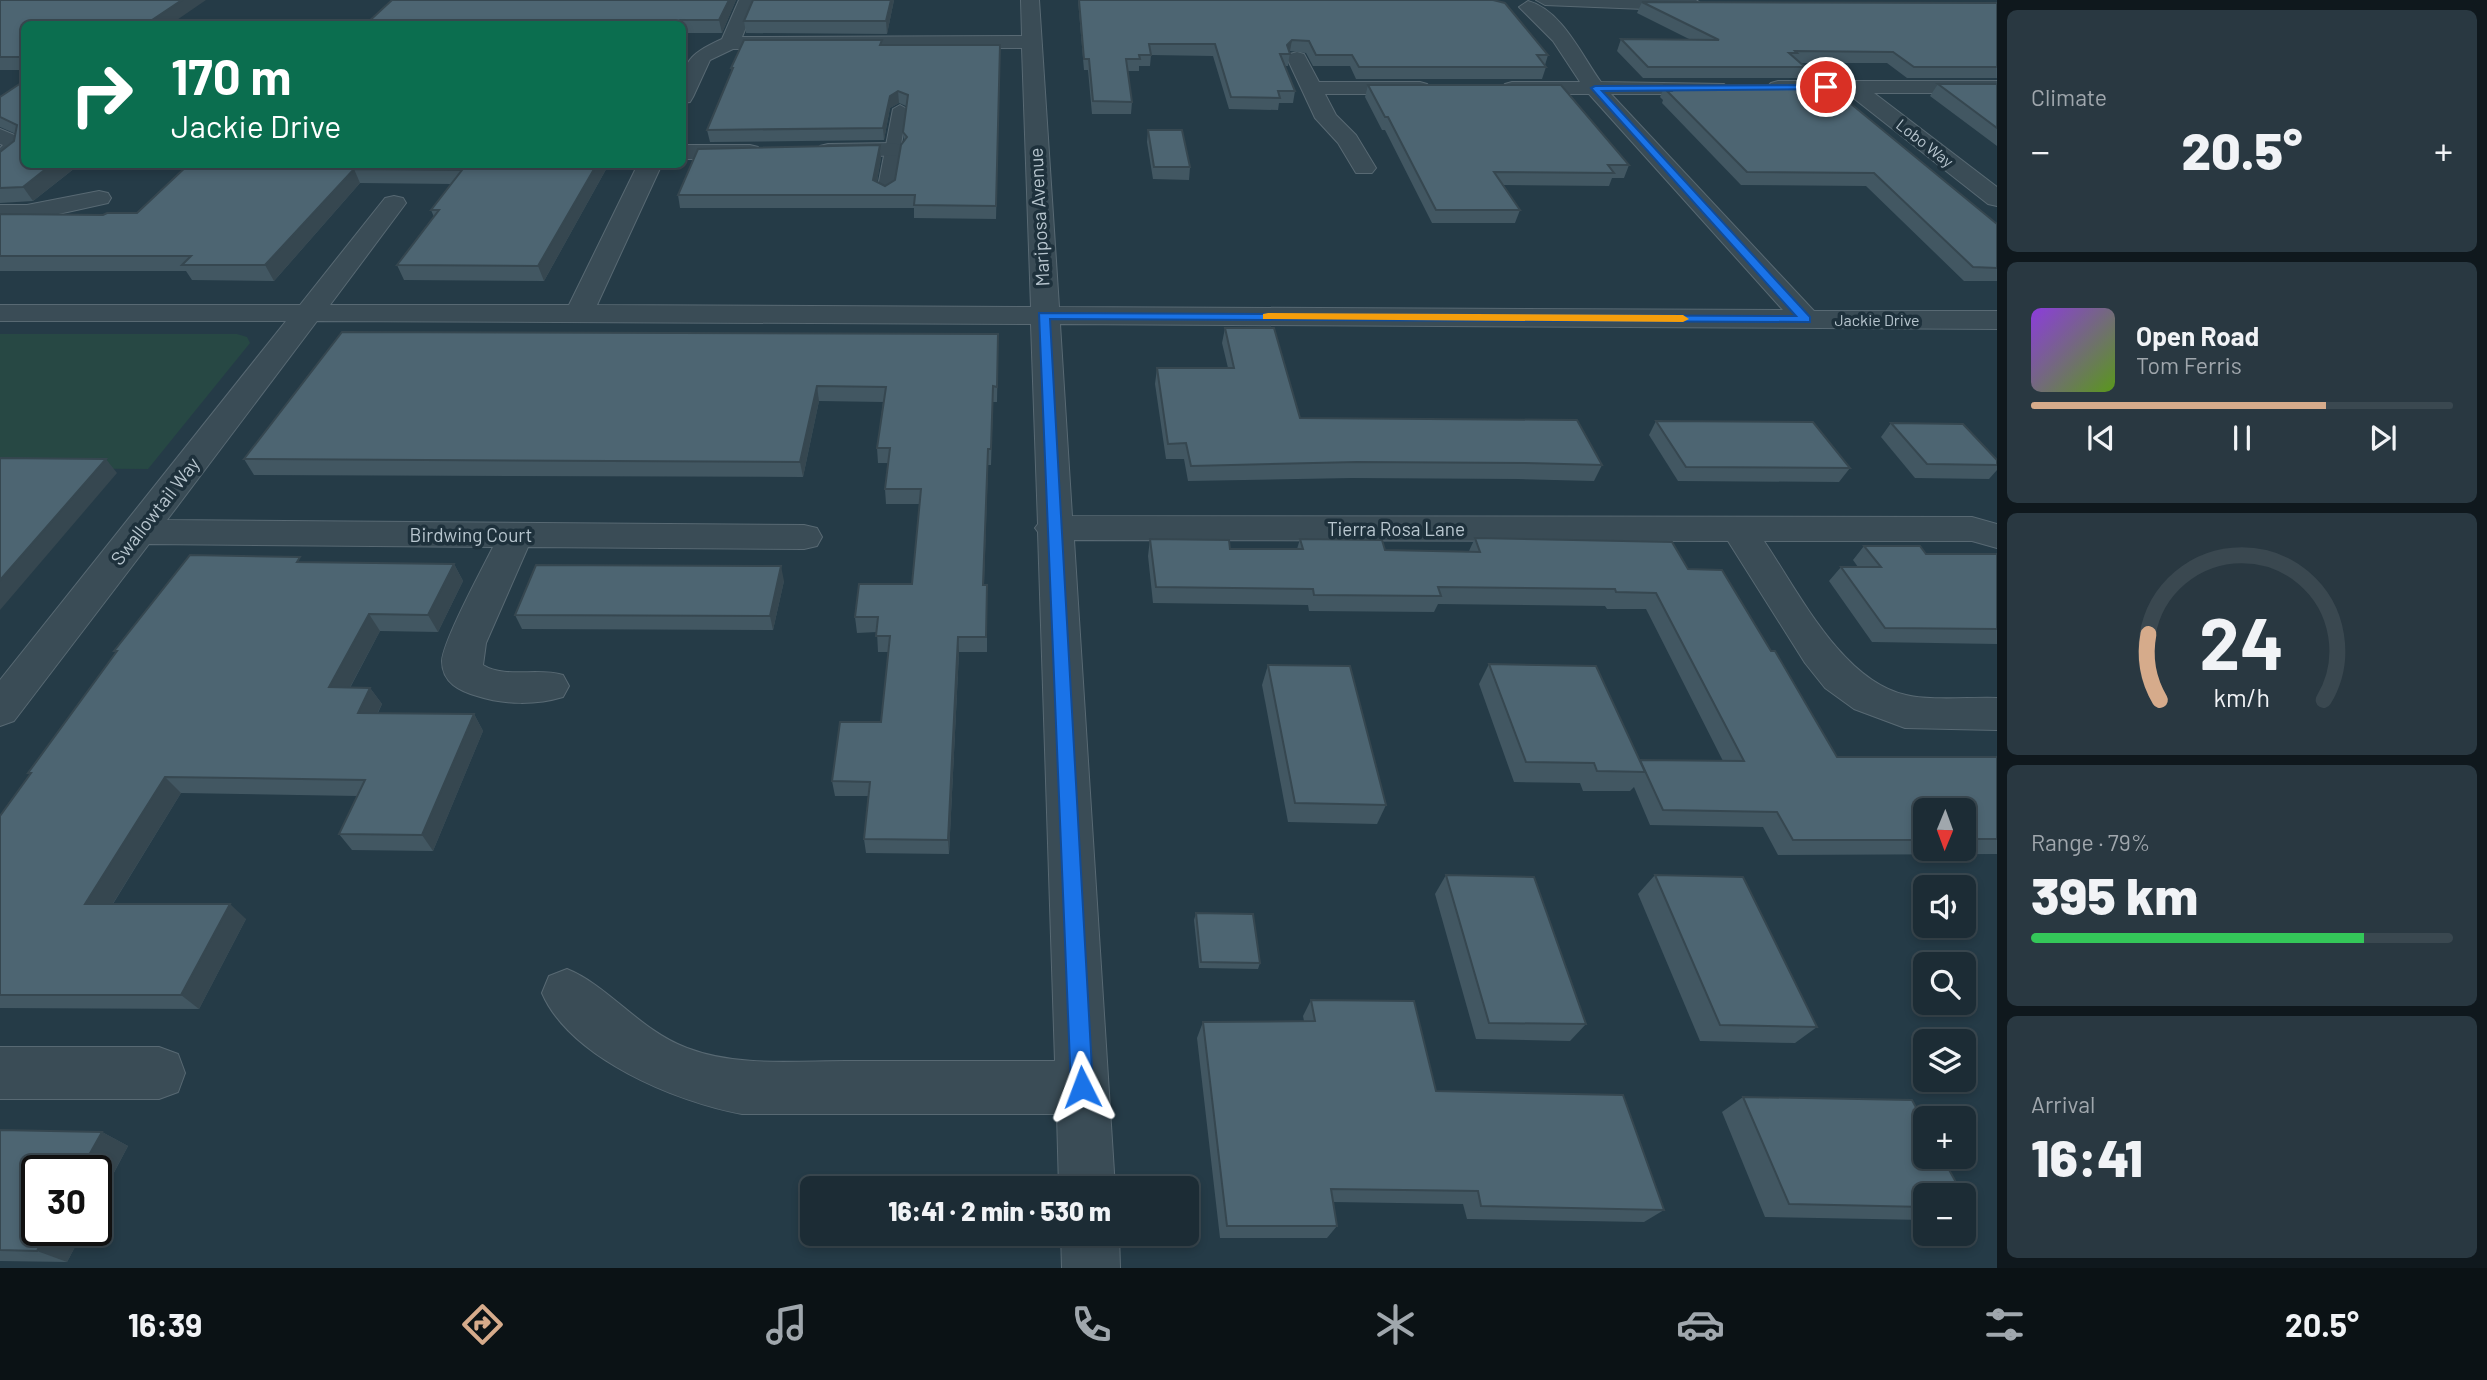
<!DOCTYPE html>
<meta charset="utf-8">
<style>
body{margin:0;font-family:Barlow,sans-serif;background:#293841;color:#f1f3f6;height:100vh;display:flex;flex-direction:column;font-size:26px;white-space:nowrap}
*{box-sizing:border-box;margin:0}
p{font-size:23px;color:#a0a7ad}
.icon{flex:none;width:38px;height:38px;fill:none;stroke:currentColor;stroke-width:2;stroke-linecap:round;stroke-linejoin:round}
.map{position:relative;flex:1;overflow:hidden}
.drawer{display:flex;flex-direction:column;gap:10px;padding:10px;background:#0f181d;width:490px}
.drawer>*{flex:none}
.banner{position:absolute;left:21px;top:21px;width:665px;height:147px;border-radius:10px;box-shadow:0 4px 10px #0003,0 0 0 2px #3a4850;background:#0b6e4f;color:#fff;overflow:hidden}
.needle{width:46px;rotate:181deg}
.fabs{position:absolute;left:1913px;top:798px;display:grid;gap:14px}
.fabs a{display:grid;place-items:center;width:63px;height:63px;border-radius:10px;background:#1c2c35;box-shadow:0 4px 10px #0003,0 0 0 2px #3a4850;font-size:35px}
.speed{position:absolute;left:21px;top:1155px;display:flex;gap:14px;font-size:35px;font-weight:700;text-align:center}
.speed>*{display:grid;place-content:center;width:91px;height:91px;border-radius:50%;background:#1c2c35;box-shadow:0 4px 10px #0003,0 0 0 2px #3a4850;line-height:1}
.speed .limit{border:4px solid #111;border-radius:10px;background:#fff;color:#111}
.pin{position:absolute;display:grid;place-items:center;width:60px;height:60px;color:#fff;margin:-30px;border:4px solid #fff;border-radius:50%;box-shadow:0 2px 7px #0007}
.me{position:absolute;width:77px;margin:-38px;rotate:357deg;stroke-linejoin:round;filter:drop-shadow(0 0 5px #0008)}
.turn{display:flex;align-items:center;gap:24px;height:147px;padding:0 35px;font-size:32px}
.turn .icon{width:91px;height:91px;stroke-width:2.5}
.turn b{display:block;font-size:49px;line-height:60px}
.big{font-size:52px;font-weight:800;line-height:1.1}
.drawer .tile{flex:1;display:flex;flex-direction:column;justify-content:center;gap:10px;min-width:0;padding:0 24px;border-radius:10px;background:#293841}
.drawer .dial{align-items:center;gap:0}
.dial svg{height:182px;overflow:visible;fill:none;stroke:#3a4850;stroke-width:7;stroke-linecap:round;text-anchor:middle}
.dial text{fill:#f1f3f6;stroke:none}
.song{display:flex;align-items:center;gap:21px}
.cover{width:84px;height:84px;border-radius:10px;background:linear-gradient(135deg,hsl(270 70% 55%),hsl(90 70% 35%))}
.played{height:7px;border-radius:4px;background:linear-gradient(90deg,#d6ab8b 70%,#3a4850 70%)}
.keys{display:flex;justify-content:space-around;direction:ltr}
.heat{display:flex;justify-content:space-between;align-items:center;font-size:38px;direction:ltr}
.charge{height:10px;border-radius:5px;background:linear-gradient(90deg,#34c759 79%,#3a4850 0)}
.trip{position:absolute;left:800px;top:1176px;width:399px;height:70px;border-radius:10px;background:#1c2c35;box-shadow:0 4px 10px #0003,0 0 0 2px #3a4850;font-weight:800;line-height:70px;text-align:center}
.tabs{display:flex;height:112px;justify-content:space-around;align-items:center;background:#0b1215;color:#a0a7ad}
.tabs .icon{width:49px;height:49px}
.tabs .current{color:#d6ab8b}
.tabs b{font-size:32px;color:#f1f3f6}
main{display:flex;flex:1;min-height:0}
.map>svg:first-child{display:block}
</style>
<main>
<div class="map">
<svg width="1997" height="1268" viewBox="0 0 1997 1268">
<rect width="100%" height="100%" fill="#253b47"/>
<polygon fill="#274844" points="0,334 237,334 247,337 250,343 148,469 0,468"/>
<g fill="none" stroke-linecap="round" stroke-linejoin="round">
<defs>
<polygon id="lane" points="900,105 907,109 893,192 885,197 877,192 893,109"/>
<g id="street">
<path d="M739 0H757L742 37 1022 36 1021 0H1039L1059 307 1783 310 1589 94H1512L1505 92 1501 88 1505 84 1512 82H1580L1553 41 1519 7 1528 1C1562 10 1582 56 1601 82L1724 84 1728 88 1724 92 1717 94H1611L1814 311H1997V329L1060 324 1072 516 1972 517 1997 524V548L1972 541H1764C1798 591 1842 681 1906 695 1930 701 1971 697 1997 698V730L1905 728 1854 709 1825 688 1805 663 1728 541 1074 540 1115 1188H1059L1057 1114H742C676 1102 570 1058 542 993L549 976 567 969C609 986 639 1030 687 1048 737 1067 793 1061 846 1061 915 1061 985 1061 1055 1061L1038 532 1035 528 1038 524 1031 324 317 321 167 520 804 525 817 528 822 537 817 546 804 549 528 547 486 643 483 665C506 679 538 667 563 675L569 686 563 697C537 705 504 705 477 696 460 691 442 683 442 661 443 641 482 569 493 547L149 544 14 721 0 726V680L286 321H0V305H300L385 198 394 196 403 198 406 203 330 305H569L638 164H662L597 305 1031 307 1022 48 733 49 710 60 693 97 690 102 682 103C682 63 685 56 722 39Z"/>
<polygon points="1536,0 1696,0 1703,5 1694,11 1545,5"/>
<polygon points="1297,52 1304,54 1319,82 1420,82 1427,84 1431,88 1427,92 1420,94 1325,94 1336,115 1356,135 1376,168 1372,173 1356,173 1338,143 1315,118 1287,58 1290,54"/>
<polygon points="1778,81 1997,81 1997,93 1874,93 1997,187 1997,206 1988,204 1847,93 1771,91 1767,87 1771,83"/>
<polygon points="0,129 24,139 22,153 8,164 0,166 0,148 3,145 0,144"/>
<polygon points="893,143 901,145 905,150 901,155 828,158 820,156 816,151 820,146 828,144"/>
<polygon points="682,145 750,145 758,147 762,152 758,157 750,159 682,159"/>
<polygon points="99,191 108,193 111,198 108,203 27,221 0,221 0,205 27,205"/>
<polygon points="0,1047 159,1047 178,1054 185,1073 178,1092 159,1099 0,1099"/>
<polygon points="1061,1234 1119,1234 1120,1268 1062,1268"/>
</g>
</defs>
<use href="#lane" stroke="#586973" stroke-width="2"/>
<use href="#street" stroke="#586973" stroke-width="2"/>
<use href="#lane" fill="#3a4c56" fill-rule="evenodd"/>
<use href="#street" fill="#3a4c56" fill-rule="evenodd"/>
</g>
<g fill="#425762" fill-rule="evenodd">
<polygon points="0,0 24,24 24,70 0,70"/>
<polygon points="392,0 736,0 722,33 682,33 682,24 366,24"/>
<polygon points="753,0 894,0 887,34 746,33 744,21"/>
<polygon points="1078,0 1493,0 1548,55 1545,65 1546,67 1542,79 1356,79 1350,66 1313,66 1306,53 1290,51 1288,66 1285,66 1295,91 1293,103 1279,103 1278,110 1229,109 1213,56 1151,55 1150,66 1139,66 1139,71 1128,71 1132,102 1131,114 1092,114 1088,70 1084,70"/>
<polygon points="1642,2 1997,3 1997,78 1907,78 1887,63 1800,63 1805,67 1799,78 1643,78 1617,51 1621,39 1691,40 1637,13"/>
<polygon points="882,45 1000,45 996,219 914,218 914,208 680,208 678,195 880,145 881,158 877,182 885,186 895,180 904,141 903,132 906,106 899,103 890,108 884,140 710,142 707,130 732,72 731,68"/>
<polygon points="24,81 24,164 80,164 33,201 0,203 0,152 14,141 16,134 0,127 0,97"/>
<polygon points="1938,84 1997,84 1997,146 1930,96"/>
<polygon points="1368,85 1629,165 1624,178 1612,178 1609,186 1503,185 1520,210 1515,223 1432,223 1385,130 1382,130 1365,97"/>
<polygon points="1665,85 1997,224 1997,281 1964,281 1866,186 1741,185 1662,103 1663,100 1660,97"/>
<polygon points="1148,130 1190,167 1189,180 1153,179 1147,142"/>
<polygon points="189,164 609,164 544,281 404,280 397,265 434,217 431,210 451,184 360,183 274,281 192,280 186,271 0,271 0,214 103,215 137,213"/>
<polygon points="1225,328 1300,418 1602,465 1594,481 1518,479 1352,478 1188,481 1184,459 1166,459 1155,384 1157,368 1228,368 1222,343"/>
<polygon points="998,349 997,402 993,402 991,465 988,465 984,585 987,585 987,652 959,652 949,854 866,853 864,839 868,796 835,796 832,781 881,722 888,652 878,652 877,632 857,633 855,617 912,584 920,504 886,504 885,489 888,463 878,463 877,448 883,402 819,401 803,477 254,475 244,459"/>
<polygon points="1656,421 1850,468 1839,482 1678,481 1649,435"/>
<polygon points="1891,423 1997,460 1997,470 1989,479 1915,478 1881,437"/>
<path d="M1475 538 1688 569 1771 651 1837 757H1997V854L1778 855 1763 827 1650 825 1634 787 1630 791H1583L1580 783 1514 782 1479 684 1489 664 1640 760 1723 761 1646 609H1607L1605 606 1438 604 1434 612 1309 611 1308 605 1153 603 1148 556 1150 539 1230 549H1297L1300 539 1385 550 1469 551ZM1925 810H1964V849H1925Z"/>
<polygon points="1864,546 1926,554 1997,554 1997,644 1872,642 1829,581 1841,567 1858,567 1853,560"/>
<polygon points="304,562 454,564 463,581 438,632 380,631 350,688 370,688 382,704 378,713 474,714 483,731 433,851 352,850 339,834 357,796 181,793 113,904 246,919 199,1009 0,1008 0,816 30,775 28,773 116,653 114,651"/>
<polygon points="784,581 773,630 522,629 515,615"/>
<polygon points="1268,665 1386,805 1377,824 1288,822 1262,685"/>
<polygon points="1446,875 1586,1024 1570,1041 1476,1039 1435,894"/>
<polygon points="1655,875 1817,1027 1795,1043 1700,1041 1638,894"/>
<polygon points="1196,913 1260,963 1258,969 1199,968 1194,920"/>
<polygon points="1311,1000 1436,1091 1664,1210 1644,1222 1467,1219 1463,1204 1333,1202 1337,1226 1327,1238 1220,1238 1197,1038 1203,1022 1304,1021 1303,1016"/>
<polygon points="1743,1097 1925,1195 1925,1220 1765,1217 1722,1112"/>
<polygon points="0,1130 102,1132 128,1146 67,1262 0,1261"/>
</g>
<g fill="#364750">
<polygon points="182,0 206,0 171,24 146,24"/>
<polygon points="729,0 736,0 722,33 719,20"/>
<polygon points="891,0 894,0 887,34 886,21"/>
<polygon points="1292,40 1290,51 1287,54 1287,45"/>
<polygon points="898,91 899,103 890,108 884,140 883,128 890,96"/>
<polygon points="880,145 881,158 875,193 873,180"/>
<polygon points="52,164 80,164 33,201 23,187"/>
<polygon points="597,164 609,164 544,281 538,266"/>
<polygon points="354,169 360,183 274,281 265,265"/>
<polygon points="817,386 819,401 803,477 800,462"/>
<polygon points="988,449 988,465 983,600 983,585"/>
<polygon points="106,459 117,473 0,610 0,580"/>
<polygon points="454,564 463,581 438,632 428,615"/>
<polygon points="781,566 784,581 773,630 770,616"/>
<polygon points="369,614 380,631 341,704 329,687"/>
<polygon points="958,637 959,652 949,854 948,840"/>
<polygon points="370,688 382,704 369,729 358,713"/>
<polygon points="474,714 483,731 433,851 422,835"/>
<polygon points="165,777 181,793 104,918 85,904"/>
<polygon points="230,904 246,919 199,1009 181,995"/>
<polygon points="102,1132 128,1146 96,1206 96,1171 80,1171"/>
<polygon points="48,1230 84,1230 67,1262 37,1251"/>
</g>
<g fill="#4d6572" stroke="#364750" stroke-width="2">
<polygon points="0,0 182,0 146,24 24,24 24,57 0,57"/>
<polygon points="392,0 729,0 719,20 680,20 677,24 366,24"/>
<polygon points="753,0 891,0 886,21 744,21"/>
<polygon points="1079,0 1493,0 1505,3 1548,55 1537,55 1546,67 1359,67 1352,55 1316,55 1309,41 1292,40 1287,45 1290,54 1280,54 1295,91 1278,91 1280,98 1231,97 1215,44 1149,44 1151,55 1139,55 1140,59 1126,59 1132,102 1093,101 1089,59 1084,59"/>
<polygon points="1642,2 1997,3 1997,67 1914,67 1893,52 1795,51 1797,53 1789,53 1805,67 1648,67 1621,39 1719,40"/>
<polygon points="744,40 882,40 880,45 1000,45 996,206 914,205 915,195 678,195 698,149 880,145 873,180 885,186 895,180 901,145 907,137 903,132 908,95 898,91 890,96 883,128 707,130 733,68 731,68"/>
<polygon points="24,81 24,164 52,164 23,187 0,188 0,152 14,141 17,125 0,117 0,97"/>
<polygon points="1938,84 1997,84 1997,128"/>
<polygon points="1368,85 1561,85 1629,165 1608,165 1614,173 1494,172 1520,210 1436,210 1388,117 1385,117"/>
<polygon points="1665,85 1828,85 1997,224 1997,268 1973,267 1874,173 1747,172 1667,91 1671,91"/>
<polygon points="1148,130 1182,130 1190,167 1154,167"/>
<polygon points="189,164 597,164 538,266 397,265 439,210 431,210 462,170 354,169 265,265 182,265 191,256 0,256 0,214 103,215 107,213 137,213"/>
<polygon points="1225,328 1274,328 1300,418 1577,420 1602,465 1525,463 1357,462 1191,466 1186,443 1168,444 1157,368 1234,368"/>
<polygon points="342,332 998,334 997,387 993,386 991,449 988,449 983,585 987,585 986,637 958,637 948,840 864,839 870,782 832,781 840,722 881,722 890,636 876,636 878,617 855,617 859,584 912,584 921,489 885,489 890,448 877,448 886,387 817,386 800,462 244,459"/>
<polygon points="1656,421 1813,422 1850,468 1686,467"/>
<polygon points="1891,423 1963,424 1997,460 1997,465 1927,464"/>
<polygon points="0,458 106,459 0,580"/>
<polygon points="1475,538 1672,542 1688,569 1722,570 1771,651 1775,651 1837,757 1997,757 1997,839 1964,839 1964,810 1925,810 1925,840 1793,840 1777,812 1663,810 1640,760 1744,761 1656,593 1616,592 1615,589 1438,587 1441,596 1314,595 1313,589 1156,587 1150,539 1229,540 1230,549 1303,549 1300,539 1382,540 1385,550 1480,552"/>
<polygon points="1864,546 1920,546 1926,554 1997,554 1997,629 1885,628 1841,567 1881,567"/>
<polygon points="190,555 300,557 297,562 454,564 428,615 369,614 329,687 370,688 358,713 474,714 422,835 339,834 365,780 165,777 85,904 230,904 181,995 0,995 0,816 31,773 28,773 117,651 114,651"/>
<polygon points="536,565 781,566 770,616 515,615"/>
<polygon points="1489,664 1596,666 1645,772 1597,771 1594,763 1526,762"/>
<polygon points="1268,665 1350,666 1386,805 1295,803"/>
<polygon points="1446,875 1534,877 1586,1024 1489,1023"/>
<polygon points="1655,875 1743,877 1817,1027 1720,1025"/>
<polygon points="1196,913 1253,914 1260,963 1201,962"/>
<polygon points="1311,1000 1414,1001 1436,1091 1623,1095 1664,1210 1481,1206 1478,1191 1331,1189 1337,1226 1227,1226 1203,1022 1315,1021"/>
<polygon points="1743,1097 1912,1100 1925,1124 1925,1157 1942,1157 1963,1195 1925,1195 1925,1207 1789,1204"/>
<polygon points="0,1130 102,1132 80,1171 37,1171 37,1230 48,1230 37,1251 0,1250"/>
<polygon points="1964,1197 1969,1208 1964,1208"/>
</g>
<polygon fill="#1a73e8" stroke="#114b97" stroke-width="2" points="1829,85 1826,89 1602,91 1810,317 1810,322 1050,319 1093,1087 1090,1094 1082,1098 1074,1094 1071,1087 1039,313 1796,316 1591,88 1595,86"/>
<polygon fill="#f59e0b" points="1268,313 1683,315 1689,319 1683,322 1263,319 1263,314"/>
<g text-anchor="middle" stroke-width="7" stroke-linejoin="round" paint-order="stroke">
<g font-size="16" fill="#b8c6cf" stroke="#1e313c">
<text transform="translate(1925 143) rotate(38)" y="6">Lobo Way</text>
<text x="1877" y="326">Jackie Drive</text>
</g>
<g font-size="19" fill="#b8c6cf" stroke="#1e313c">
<text transform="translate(1039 217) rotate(-93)" y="7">Mariposa Avenue</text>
<text transform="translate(155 511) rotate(-52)" y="7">Swallowtail Way</text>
<text x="1396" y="536">Tierra Rosa Lane</text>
<text x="471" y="542">Birdwing Court</text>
</g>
</g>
</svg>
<div class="fabs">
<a><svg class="needle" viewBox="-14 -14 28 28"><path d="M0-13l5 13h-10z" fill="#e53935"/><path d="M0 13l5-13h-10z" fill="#a0a7ad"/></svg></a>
<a><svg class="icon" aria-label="sound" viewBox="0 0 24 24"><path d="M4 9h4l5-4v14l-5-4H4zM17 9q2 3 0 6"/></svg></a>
<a><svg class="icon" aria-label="search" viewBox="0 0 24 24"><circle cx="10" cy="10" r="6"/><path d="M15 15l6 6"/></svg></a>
<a><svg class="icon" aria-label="layers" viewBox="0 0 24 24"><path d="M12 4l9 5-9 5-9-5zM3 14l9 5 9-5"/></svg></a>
<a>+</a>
<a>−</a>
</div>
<div class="speed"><div class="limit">30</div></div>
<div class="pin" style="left:1826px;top:87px;background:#d93025"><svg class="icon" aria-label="arrive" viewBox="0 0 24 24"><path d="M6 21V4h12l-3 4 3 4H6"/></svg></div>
<svg class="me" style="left:1082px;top:1087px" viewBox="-20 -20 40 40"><path d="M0-17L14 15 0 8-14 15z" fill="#1a73e8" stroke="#fff" stroke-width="4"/></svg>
<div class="trip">16:41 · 2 min · 530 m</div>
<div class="banner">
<div class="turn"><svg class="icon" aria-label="right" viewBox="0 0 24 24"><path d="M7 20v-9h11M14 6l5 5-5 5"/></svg><div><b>170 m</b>Jackie Drive</div></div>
</div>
</div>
<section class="drawer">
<div class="tile"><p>Climate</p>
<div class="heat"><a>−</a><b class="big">20.5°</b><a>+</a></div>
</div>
<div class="tile">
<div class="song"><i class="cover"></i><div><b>Open Road</b><p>Tom Ferris</p></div></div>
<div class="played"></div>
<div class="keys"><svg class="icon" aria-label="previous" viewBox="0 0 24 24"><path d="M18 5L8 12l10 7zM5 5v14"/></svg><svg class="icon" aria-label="pause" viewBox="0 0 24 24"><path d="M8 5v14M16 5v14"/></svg><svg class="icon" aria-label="next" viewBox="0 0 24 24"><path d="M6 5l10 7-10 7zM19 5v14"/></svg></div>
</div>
<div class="tile dial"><svg viewBox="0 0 100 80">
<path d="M14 69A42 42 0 1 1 86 69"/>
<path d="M14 69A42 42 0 0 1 9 40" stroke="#d6ab8b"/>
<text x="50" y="56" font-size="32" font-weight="700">24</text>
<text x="50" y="72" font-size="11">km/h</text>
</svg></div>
<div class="tile"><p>Range · 79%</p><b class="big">395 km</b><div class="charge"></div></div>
<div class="tile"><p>Arrival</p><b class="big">16:41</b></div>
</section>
</main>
<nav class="tabs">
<b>16:39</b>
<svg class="icon current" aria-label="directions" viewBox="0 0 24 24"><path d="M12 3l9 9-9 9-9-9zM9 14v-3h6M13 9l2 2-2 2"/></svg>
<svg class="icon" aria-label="music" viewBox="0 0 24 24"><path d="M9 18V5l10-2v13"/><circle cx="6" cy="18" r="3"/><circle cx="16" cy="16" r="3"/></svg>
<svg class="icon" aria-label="phone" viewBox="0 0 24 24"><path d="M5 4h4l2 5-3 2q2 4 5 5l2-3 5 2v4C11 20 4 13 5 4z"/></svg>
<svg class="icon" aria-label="climate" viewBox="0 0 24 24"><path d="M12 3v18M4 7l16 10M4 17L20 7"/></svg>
<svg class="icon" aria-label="car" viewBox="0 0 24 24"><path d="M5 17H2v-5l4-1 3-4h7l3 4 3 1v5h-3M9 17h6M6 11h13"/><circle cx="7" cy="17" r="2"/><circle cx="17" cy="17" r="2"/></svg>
<svg class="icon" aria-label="filters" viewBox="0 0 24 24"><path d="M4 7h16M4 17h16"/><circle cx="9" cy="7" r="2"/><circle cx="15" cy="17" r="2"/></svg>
<b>20.5°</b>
</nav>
